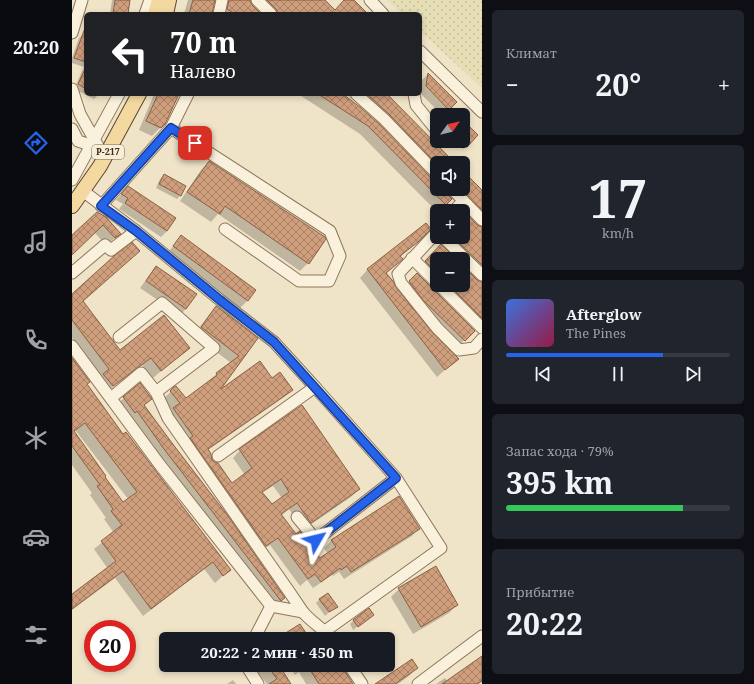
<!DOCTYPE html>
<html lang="ru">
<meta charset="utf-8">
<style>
body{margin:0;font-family:"Noto Serif",serif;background:#20242c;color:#f1f3f6;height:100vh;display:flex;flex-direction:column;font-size:15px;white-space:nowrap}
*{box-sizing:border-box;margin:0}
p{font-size:13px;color:#9ea1a6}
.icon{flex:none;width:22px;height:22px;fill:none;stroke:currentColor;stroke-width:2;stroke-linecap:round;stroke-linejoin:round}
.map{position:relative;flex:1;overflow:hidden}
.sheet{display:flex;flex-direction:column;gap:10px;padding:10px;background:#0d0f14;width:272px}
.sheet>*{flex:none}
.top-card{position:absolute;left:12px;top:12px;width:338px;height:84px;border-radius:6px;box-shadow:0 2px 6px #0003;background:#202124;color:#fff;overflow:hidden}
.needle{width:26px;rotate:56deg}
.fabs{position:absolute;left:358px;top:108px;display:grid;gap:8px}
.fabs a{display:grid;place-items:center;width:40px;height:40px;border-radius:6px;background:#171b24;box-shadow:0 2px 6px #0003;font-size:20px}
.speed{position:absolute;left:12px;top:620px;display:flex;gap:8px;font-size:20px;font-weight:700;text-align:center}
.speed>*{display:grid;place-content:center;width:52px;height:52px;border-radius:50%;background:#171b24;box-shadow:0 2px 6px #0003;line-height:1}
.speed .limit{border:6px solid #d22;background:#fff;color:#111}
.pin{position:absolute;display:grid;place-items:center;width:34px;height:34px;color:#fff;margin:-17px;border-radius:8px;box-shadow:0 2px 6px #0006}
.me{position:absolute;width:44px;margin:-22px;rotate:53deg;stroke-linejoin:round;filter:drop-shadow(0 0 3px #0008)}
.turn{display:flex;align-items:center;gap:14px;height:84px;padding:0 20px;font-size:18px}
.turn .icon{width:52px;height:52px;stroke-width:2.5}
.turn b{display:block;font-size:28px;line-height:34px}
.big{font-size:30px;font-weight:700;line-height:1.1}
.sheet .tile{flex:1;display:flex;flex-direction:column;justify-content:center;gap:6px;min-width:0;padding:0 14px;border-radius:6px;background:#20242c}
.sheet .dial{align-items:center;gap:0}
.dial b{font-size:52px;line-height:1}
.song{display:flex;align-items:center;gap:12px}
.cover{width:48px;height:48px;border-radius:6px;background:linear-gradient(135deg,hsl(220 70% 55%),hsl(340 70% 35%))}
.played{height:4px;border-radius:2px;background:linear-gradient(90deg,#2563eb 70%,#363941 70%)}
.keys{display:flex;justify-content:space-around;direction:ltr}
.heat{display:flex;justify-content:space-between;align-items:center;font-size:22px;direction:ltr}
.charge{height:6px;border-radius:3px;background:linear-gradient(90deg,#34c759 79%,#363941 0)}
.trip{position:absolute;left:87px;top:632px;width:236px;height:40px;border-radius:6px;background:#171b24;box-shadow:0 2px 6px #0003;font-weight:700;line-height:40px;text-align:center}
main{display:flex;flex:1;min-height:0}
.tabs{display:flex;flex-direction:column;width:72px;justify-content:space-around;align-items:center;background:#090b0e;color:#9ea1a6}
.tabs .icon{width:28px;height:28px}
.tabs .selected{color:#2563eb}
.tabs b{font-size:18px;color:#f1f3f6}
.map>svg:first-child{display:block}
</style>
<main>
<nav class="tabs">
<b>20:20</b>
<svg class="icon selected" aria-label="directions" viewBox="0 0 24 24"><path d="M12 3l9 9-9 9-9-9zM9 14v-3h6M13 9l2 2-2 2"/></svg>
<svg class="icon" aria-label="music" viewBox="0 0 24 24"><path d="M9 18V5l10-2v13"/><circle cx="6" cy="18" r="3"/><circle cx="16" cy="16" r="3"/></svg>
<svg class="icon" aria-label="phone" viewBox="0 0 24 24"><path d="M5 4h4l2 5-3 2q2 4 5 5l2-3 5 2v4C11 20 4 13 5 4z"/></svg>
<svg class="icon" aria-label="climate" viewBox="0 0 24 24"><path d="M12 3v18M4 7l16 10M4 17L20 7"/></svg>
<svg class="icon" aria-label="car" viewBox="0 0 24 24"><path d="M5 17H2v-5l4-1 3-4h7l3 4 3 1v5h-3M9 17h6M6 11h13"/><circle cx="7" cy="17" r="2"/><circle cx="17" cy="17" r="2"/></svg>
<svg class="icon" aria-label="filters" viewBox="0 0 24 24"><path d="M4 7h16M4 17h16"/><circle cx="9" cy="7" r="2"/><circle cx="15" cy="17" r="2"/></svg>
</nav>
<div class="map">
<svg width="410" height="684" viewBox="0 0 410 684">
<defs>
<pattern id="farmland-dots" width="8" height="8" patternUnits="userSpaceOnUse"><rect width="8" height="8" fill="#e6deb5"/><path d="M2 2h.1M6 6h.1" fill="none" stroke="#c6bf9b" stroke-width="1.8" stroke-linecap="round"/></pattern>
<pattern id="building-cross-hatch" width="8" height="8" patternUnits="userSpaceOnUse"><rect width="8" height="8" fill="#cf9f7d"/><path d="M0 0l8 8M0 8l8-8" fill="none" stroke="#a98266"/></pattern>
</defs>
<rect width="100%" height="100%" fill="#f0e4c8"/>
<polygon fill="url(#farmland-dots)" points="315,0 410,0 410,88 348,31 348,14 330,14"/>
<g fill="#0003" fill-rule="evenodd">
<polygon points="40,0 57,0 55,14 38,14"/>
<polygon points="116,0 252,0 263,11 274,0 280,0 294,14 192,14 179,1 177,2 188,14 148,14 146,2 142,1 139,14 112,14"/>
<polygon points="12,34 14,35 14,94 27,94 22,99 2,89 12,67 0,63 0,58 7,38"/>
<polygon points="356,74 384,102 370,115 348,93 350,80"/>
<polygon points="82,94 106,94 92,124 80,136 67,130"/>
<polygon points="226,94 269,94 359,180 364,181 362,177 309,122 279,94 315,94 365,163 365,189 370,189 378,199 365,212 288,134"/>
<polygon points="391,121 405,135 391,149 383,141 391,141"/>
<polygon points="137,162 236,263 228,271 146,214 139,222 108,201 129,170"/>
<polygon points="391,173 410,192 410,229 407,223 377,192 372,189 391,189"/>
<polygon points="92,175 109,195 105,199 84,188 88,179"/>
<polygon points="56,187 95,231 89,237 47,209 51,204 44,200"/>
<polygon points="25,213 48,234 34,245 23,233 0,254 0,236"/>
<polygon points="394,215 410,230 410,322 345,269 369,246 382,259 365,259 365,285 391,285 391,268 405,281 409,283 407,278 371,237 391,237 391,217"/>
<polygon points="109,236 176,300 167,309 94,255"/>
<polygon points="346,241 328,257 321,267 313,274 323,288 359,333 385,359 365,377 288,278 296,269"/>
<polygon points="84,268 114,309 108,315 68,288 78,274"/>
<polygon points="345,274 402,331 384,348 329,290"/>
<polygon points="0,295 10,302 48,351 108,355 81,378 70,365 33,393 24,382 29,376 0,338"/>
<path d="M144 307 185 339 146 392 200 379 219 390 212 397 136 450 139 460 160 484 173 475 161 458 168 450 287 489 279 497 231 530 217 509 209 516 223 536 247 559 256 554 252 548 259 541 347 528 340 536 272 579 267 572 261 576 260 575 241 588 235 580 228 586 198 545 186 553 94 416 100 410 91 399 103 388 114 399 159 363 122 335 137 315ZM201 486 210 498 200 506 190 493Z"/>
<path d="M0 359 14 384 51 436 157 570 143 583 132 569 71 616 43 578 0 610V595L36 569 22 549 42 533 32 519 34 518 18 495 20 493 0 465ZM4 431 56 499 51 504 2 432Z"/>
<polygon points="68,384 78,399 72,406 211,598 204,605 44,405"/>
<polygon points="327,589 385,605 377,613 341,634 319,597"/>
<polygon points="248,599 264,606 253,616 244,603"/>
<polygon points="301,615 281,630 278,624 282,620"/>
<polygon points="410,658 410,682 407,684 364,684 373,678 376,682"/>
<polygon points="180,665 205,665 218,684 195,684"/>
<polygon points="216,665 268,665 280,684 234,684 227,672 223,675"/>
<polygon points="345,668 337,676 326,684 305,684"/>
<polygon points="161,680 164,684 155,684"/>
</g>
<g fill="url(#building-cross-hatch)" stroke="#8d5f41" fill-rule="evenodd">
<polygon points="43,0 58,0 56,14 41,14"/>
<polygon points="121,0 143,0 140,14 117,14"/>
<polygon points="157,0 178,0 180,5 189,14 163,14 155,9"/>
<polygon points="195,0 253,0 263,10 272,0 282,0 296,14 206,14 204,9"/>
<polygon points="13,28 14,28 14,62 2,58"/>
<polygon points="14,67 14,89 6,84"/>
<polygon points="356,73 385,102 377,110 354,86"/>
<polygon points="86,94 107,94 93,124 89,128 74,121"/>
<polygon points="246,94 271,94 289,108 307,124 360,179 365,181 365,189 373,189 375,194 380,199 374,205 296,126"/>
<polygon points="295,94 315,94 383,163 365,164 317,114"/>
<polygon points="391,120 406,135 396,146 391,141"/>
<polygon points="137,161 253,237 254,239 237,264 153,206 148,214 115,192"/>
<polygon points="391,171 410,190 410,210 391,190"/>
<polygon points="92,174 114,186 109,196 87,184"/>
<polygon points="56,186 104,218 95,231 53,203 56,198 49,194"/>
<polygon points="25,212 34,217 49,234 43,238 31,225 0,255 0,235"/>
<polygon points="394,213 405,225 410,227 410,265 381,237 391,237 391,216"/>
<polygon points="354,223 359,229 346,242 328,256 331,259 314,273 321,281 324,287 360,332 387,359 373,370 295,269"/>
<polygon points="109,235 184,290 176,301 101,246"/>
<polygon points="60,242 68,251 11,301 48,350 92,315 118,348 89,371 79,358 41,386 31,374 37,369 0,320 0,294 42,256"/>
<polygon points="369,244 384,259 365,259 365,273 353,261"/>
<polygon points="84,266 125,294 114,309 74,281"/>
<polygon points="391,266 405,280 410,282 410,318 377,285 391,285"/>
<polygon points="345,273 403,331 393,341 351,300 337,281"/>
<path d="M144 306 186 338 149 389 188 361 200 378 208 372 221 390 136 449 139 454 140 460 146 463 160 483 180 468 167 449 230 405 288 489 239 523 225 503 209 514 224 534 228 531 248 558 264 547 259 540 327 496 348 529 279 572 275 566 269 570 268 568 249 582 243 574 236 579 206 538 194 546 118 438 121 436 101 408 108 403 98 391 102 387 104 386 114 398 145 375 144 373 167 356 129 327ZM209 479 217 492 200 504 190 492Z"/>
<path d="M0 358 18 382 15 384 51 434 54 432 159 570 151 576 141 562 79 609 51 571 0 609V594L44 561 29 541 50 525 39 511 41 509 25 486 28 485 0 446ZM13 423 65 492 51 502 33 477 34 476 2 431Z"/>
<polygon points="68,383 80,399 72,405 100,443 156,516 213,598 209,601 92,449 65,411 63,413 51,397"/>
<polygon points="364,566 386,605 349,627 326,588"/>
<polygon points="256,593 266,607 257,612 247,599"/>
<polygon points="297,608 302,615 286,627 281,620"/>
<polygon points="228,624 238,639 204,639"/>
<polygon points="410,656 410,681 405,684 370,684"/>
<polygon points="340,659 346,668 323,684 303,684"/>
<polygon points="195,665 207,665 219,684 197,684 205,679"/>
<polygon points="235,665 269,665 281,684 247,684"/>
</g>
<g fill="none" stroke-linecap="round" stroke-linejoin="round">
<defs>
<g id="minor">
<polyline points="185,0 199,14"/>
<polyline points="298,0 311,14"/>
<polyline points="73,14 78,0"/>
<polyline points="147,14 150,0"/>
<polyline points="0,33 10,0"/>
<polyline points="348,51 410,112"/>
<polyline points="0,89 8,114 27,148"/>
<polyline points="284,94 312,119 365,174"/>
<polyline points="342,94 344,105 365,131"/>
<polyline points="99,128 116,94"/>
<polyline points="0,129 6,141 27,148"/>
<polyline points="0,180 47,94"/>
<polyline points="380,189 410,220"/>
<polyline points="11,191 64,231 148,300 202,342 243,387"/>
<polyline points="29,206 99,128 258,231 268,256 257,281 227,281 153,229"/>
<polyline points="382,211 391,201"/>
<polyline points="365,232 326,274 329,283 365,328 387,350 402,348 410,339"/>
<polyline points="371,237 410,275"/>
<polyline points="340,258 365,283"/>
<polyline points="0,273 33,245 39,250 64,231"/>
<polyline points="367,285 410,328"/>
<polyline points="0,346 88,465 199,606 182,639"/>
<polyline points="84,392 96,418 216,590 231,612 199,606"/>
<polyline points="39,398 69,373 84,392 142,348 90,303 47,337"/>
<polyline points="146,456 243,387 324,478 244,540 225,517"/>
<path d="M231 612C239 622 251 628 259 639"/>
<polyline points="253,631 369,548 324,478"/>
<polyline points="174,665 186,684"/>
<polyline points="277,665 290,684"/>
<polyline points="346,684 410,636"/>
</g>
<g id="major">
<polyline points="83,14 87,0"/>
<polyline points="94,14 97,0"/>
<polyline points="0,206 28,166 67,94"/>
</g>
</defs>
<use href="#minor" stroke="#8d765c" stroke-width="13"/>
<use href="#major" stroke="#5b4430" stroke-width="16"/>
<use href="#minor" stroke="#faf1dc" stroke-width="11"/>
<use href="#major" stroke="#f3d9a0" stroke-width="14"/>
</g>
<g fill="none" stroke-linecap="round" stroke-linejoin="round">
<defs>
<polyline id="route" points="123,143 99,128 29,206 64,231 148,300 202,342 324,478 244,540"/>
</defs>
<use href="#route" stroke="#184099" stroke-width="10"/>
<use href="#route" stroke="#2563eb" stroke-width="7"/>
</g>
<g text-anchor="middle" stroke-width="4" stroke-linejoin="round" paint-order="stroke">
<rect fill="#f7eed8" stroke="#756857" stroke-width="1" x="20" y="145" width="32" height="14" rx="3"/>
<g font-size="9" font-weight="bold" fill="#3d2e20">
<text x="36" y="155">Р-217</text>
</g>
</g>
</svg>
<div class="fabs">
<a><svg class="needle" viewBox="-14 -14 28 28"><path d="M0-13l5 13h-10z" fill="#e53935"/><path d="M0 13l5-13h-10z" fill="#9ea1a6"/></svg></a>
<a><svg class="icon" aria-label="sound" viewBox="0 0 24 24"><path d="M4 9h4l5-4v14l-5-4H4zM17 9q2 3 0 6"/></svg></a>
<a>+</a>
<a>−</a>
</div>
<div class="speed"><div class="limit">20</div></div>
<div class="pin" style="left:123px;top:143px;background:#d93025"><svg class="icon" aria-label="arrive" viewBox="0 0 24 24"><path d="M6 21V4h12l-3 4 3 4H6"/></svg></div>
<svg class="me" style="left:244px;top:540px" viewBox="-20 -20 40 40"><path d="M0-17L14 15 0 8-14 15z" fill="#2563eb" stroke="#fff" stroke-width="4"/></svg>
<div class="trip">20:22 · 2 мин · 450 m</div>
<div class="top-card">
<div class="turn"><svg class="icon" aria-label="left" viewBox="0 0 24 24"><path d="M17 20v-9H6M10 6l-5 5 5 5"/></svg><div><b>70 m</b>Налево</div></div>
</div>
</div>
<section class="sheet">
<div class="tile"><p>Климат</p>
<div class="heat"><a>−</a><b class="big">20°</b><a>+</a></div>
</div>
<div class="tile dial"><b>17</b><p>km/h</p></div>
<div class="tile">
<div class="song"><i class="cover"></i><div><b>Afterglow</b><p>The Pines</p></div></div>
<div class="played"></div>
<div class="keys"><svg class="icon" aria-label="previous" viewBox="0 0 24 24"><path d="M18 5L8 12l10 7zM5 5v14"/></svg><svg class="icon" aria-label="pause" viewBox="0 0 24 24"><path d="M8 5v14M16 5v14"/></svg><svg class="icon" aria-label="next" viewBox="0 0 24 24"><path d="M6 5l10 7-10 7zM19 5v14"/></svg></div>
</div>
<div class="tile"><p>Запас хода · 79%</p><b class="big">395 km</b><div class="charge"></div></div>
<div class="tile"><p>Прибытие</p><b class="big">20:22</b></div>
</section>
</main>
